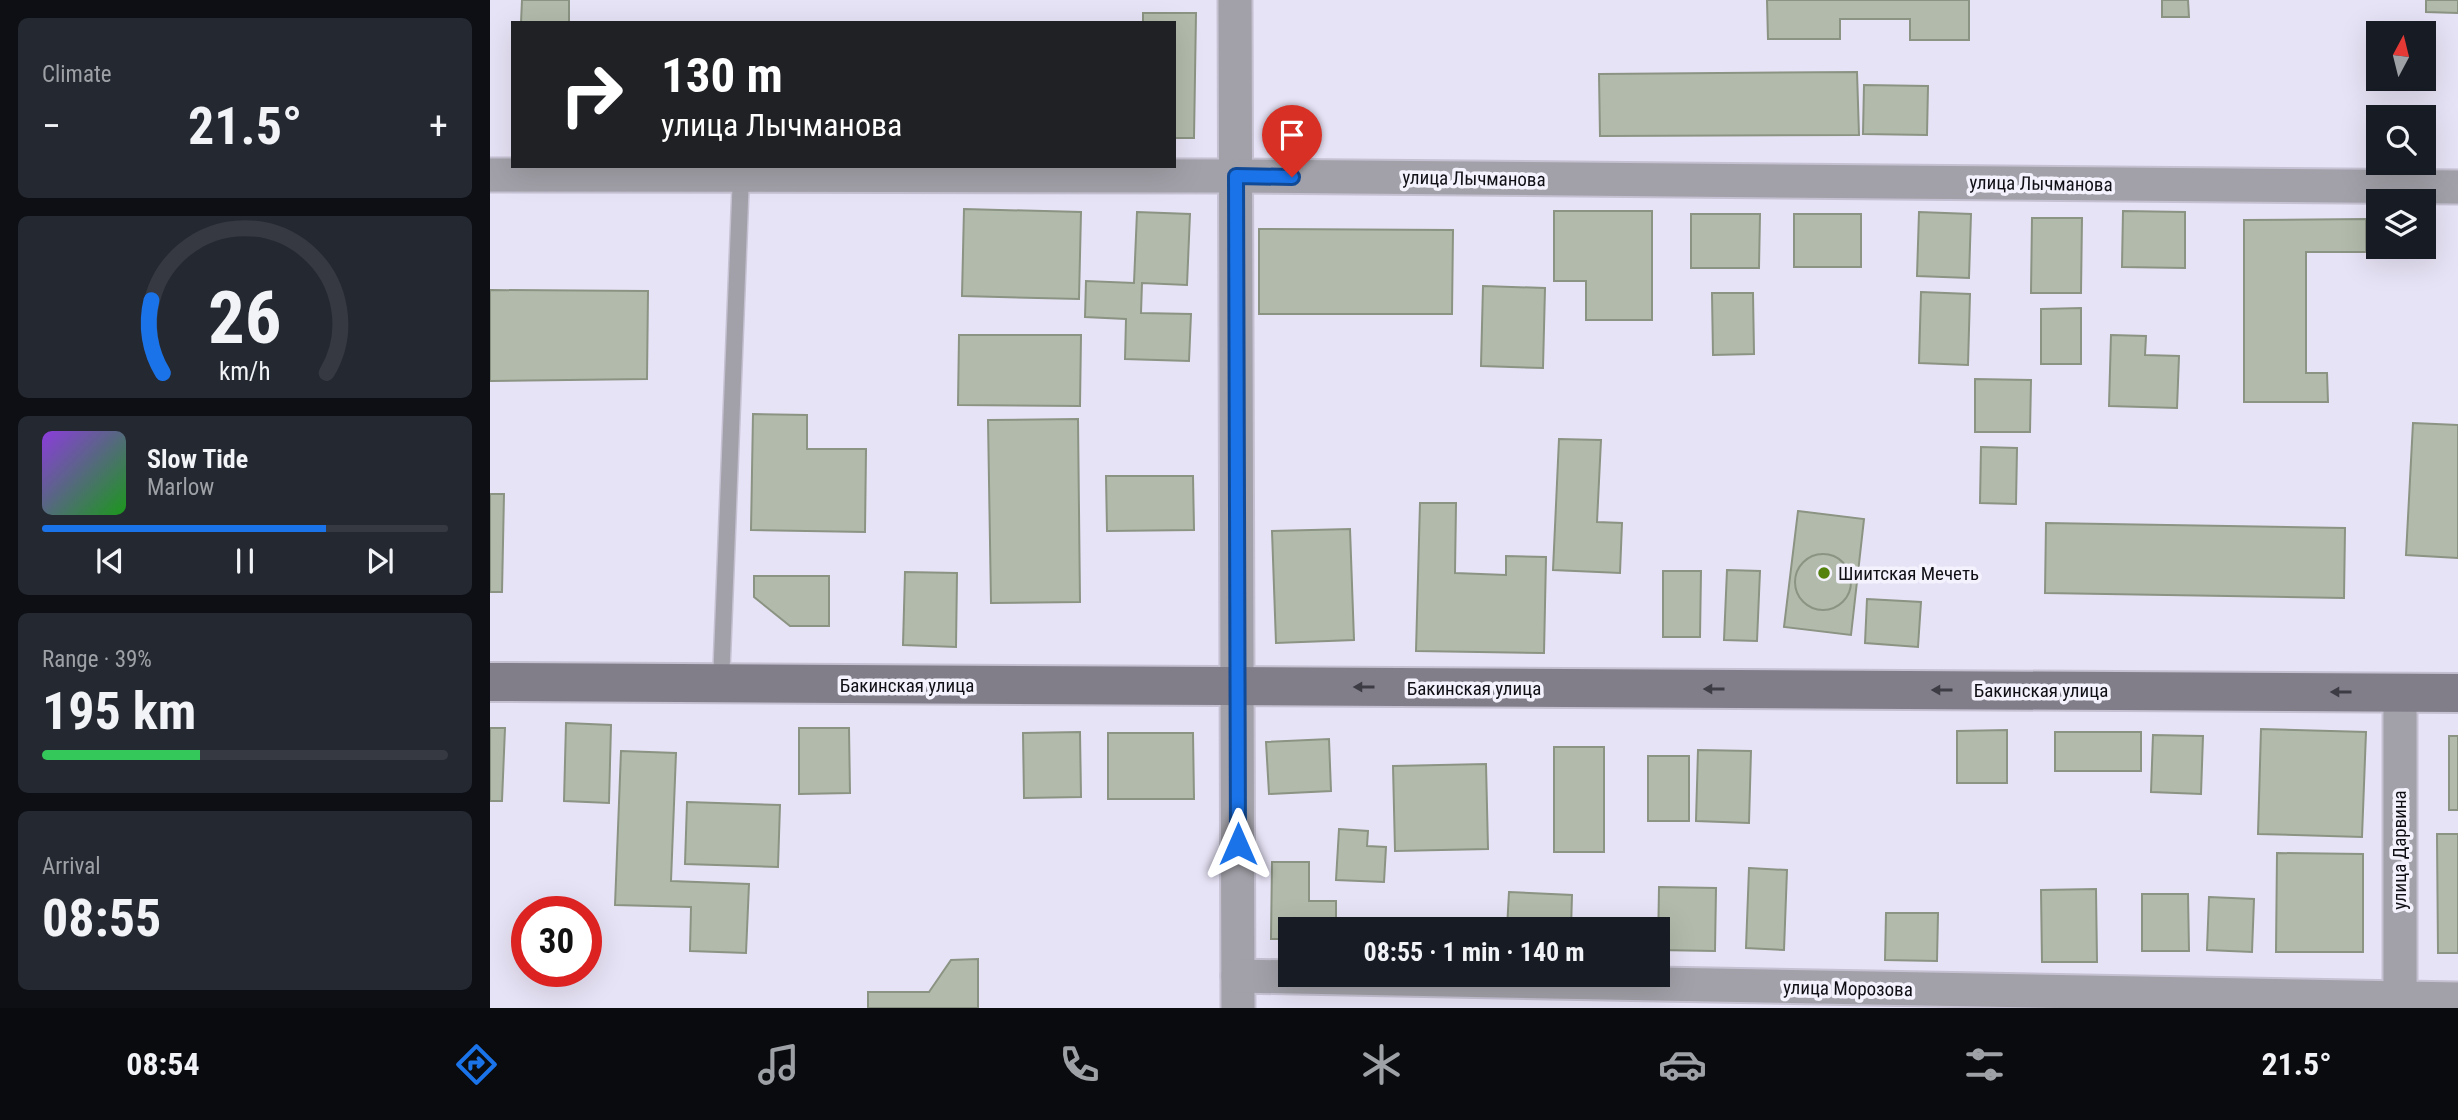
<!DOCTYPE html>
<meta charset="utf-8">
<style>
body{margin:0;font-family:"Roboto Condensed",sans-serif;background:#242831;color:#f1f3f6;height:100vh;display:flex;flex-direction:column;font-size:26px;white-space:nowrap}
*{box-sizing:border-box;margin:0}
p{font-size:23px;color:#9ea1a6}
.icon{flex:none;width:38px;height:38px;fill:none;stroke:currentColor;stroke-width:2;stroke-linecap:round;stroke-linejoin:round}
.map{position:relative;flex:1;overflow:hidden}
.drawer{display:flex;flex-direction:column;gap:18px;padding:18px;background:#0d0f14;width:490px}
.drawer>*{flex:none}
.top-card{position:absolute;left:21px;top:21px;width:665px;height:147px;border-radius:0px;box-shadow:0 7px 28px #0002;background:#202124;color:#fff;overflow:hidden}
.needle{width:46px;rotate:7deg}
.controls{position:absolute;left:1876px;top:21px;display:grid;gap:14px}
.controls a{display:grid;place-items:center;width:70px;height:70px;border-radius:0px;background:#171b24;box-shadow:0 7px 28px #0002;font-size:35px}
.speed{position:absolute;left:21px;top:896px;display:flex;gap:14px;font-size:35px;font-weight:700;text-align:center}
.speed>*{display:grid;place-content:center;width:91px;height:91px;border-radius:50%;background:#171b24;box-shadow:0 7px 28px #0002;line-height:1}
.speed .limit{border:10px solid #d22;background:#fff;color:#111}
.pin{position:absolute;display:grid;place-items:center;width:60px;height:60px;color:#fff;margin:-72px -30px;border-radius:50% 50% 50% 0;rotate:-45deg;box-shadow:0 0 7px #0007}
.pin .icon{rotate:45deg}
.me{position:absolute;width:77px;margin:-38px;rotate:0deg;stroke-linejoin:round;filter:drop-shadow(0 0 5px #0008)}
.turn{display:flex;align-items:center;gap:24px;height:147px;padding:0 35px;font-size:32px}
.turn .icon{width:91px;height:91px;stroke-width:2.5}
.turn b{display:block;font-size:49px;line-height:60px}
.big{font-size:52px;font-weight:700;line-height:1.1}
.drawer .card{flex:1;display:flex;flex-direction:column;justify-content:center;gap:10px;min-width:0;padding:0 24px;border-radius:10px;background:#242831}
.drawer .dial{align-items:center;gap:0}
.dial svg{height:182px;overflow:visible;fill:none;stroke:#363941;stroke-width:7;stroke-linecap:round;text-anchor:middle}
.dial text{fill:#f1f3f6;stroke:none}
.song{display:flex;align-items:center;gap:21px}
.cover{width:84px;height:84px;border-radius:10px;background:linear-gradient(135deg,hsl(270 70% 55%),hsl(120 70% 35%))}
.played{height:7px;border-radius:4px;background:linear-gradient(90deg,#1a73e8 70%,#363941 70%)}
.keys{display:flex;justify-content:space-around;direction:ltr}
.heat{display:flex;justify-content:space-between;align-items:center;font-size:38px;direction:ltr}
.charge{height:10px;border-radius:5px;background:linear-gradient(90deg,#34c759 39%,#363941 0)}
.trip{position:absolute;left:788px;top:917px;width:392px;height:70px;border-radius:0px;background:#171b24;box-shadow:0 7px 28px #0002;font-weight:700;line-height:70px;text-align:center}
.tabs{display:flex;height:112px;justify-content:space-around;align-items:center;background:#090b0e;color:#9ea1a6}
.tabs .icon{width:49px;height:49px}
.tabs .active{color:#1a73e8}
.tabs b{font-size:32px;color:#f1f3f6}
main{display:flex;flex:1;min-height:0}
.map>svg:first-child{display:block}
</style>
<main>
<section class="drawer">
<div class="card"><p>Climate</p>
<div class="heat"><a>−</a><b class="big">21.5°</b><a>+</a></div>
</div>
<div class="card dial"><svg viewBox="0 0 100 80">
<path d="M14 69A42 42 0 1 1 86 69"/>
<path d="M14 69A42 42 0 0 1 9 37" stroke="#1a73e8"/>
<text x="50" y="56" font-size="32" font-weight="700">26</text>
<text x="50" y="72" font-size="11">km/h</text>
</svg></div>
<div class="card">
<div class="song"><i class="cover"></i><div><b>Slow Tide</b><p>Marlow</p></div></div>
<div class="played"></div>
<div class="keys"><svg class="icon" aria-label="previous" viewBox="0 0 24 24"><path d="M18 5L8 12l10 7zM5 5v14"/></svg><svg class="icon" aria-label="pause" viewBox="0 0 24 24"><path d="M8 5v14M16 5v14"/></svg><svg class="icon" aria-label="next" viewBox="0 0 24 24"><path d="M6 5l10 7-10 7zM19 5v14"/></svg></div>
</div>
<div class="card"><p>Range · 39%</p><b class="big">195 km</b><div class="charge"></div></div>
<div class="card"><p>Arrival</p><b class="big">08:55</b></div>
</section>
<div class="map">
<svg width="1968" height="1008" viewBox="0 0 1968 1008">
<rect width="100%" height="100%" fill="#e7e3f6"/>
<g fill="#b2bbab" stroke="#8b9383" stroke-width="2">
<polygon points="32,0 79,0 79,23 31,23"/>
<polygon points="1277,0 1479,0 1479,40 1420,40 1420,19 1350,19 1350,39 1278,39"/>
<polygon points="1672,0 1698,0 1699,17 1672,17"/>
<polygon points="1936,0 1968,0 1968,13 1936,12"/>
<polygon points="653,13 706,13 704,138 684,138 684,23 653,23"/>
<polygon points="1367,72 1369,135 1110,136 1109,74"/>
<polygon points="1374,85 1438,86 1437,135 1373,134"/>
<polygon points="474,209 591,212 589,299 472,296"/>
<polygon points="1064,211 1162,211 1162,320 1096,320 1096,281 1064,281"/>
<polygon points="1633,211 1695,212 1695,268 1632,267"/>
<polygon points="647,212 700,214 697,285 652,283 651,313 701,314 699,361 635,359 636,319 595,317 596,281 644,283"/>
<polygon points="1429,212 1481,214 1479,278 1427,276"/>
<polygon points="1201,214 1270,214 1269,268 1201,268"/>
<rect x="1304" y="214" width="67" height="53"/>
<polygon points="1542,218 1592,218 1591,293 1541,293"/>
<polygon points="1876,219 1876,252 1816,252 1816,373 1837,373 1838,402 1754,402 1754,220"/>
<polygon points="769,229 963,230 962,314 769,314"/>
<polygon points="993,286 1055,288 1053,368 991,366"/>
<polygon points="0,290 158,291 157,379 0,381"/>
<polygon points="1431,292 1480,294 1478,365 1429,363"/>
<polygon points="1222,293 1263,293 1264,354 1223,355"/>
<polygon points="1591,308 1591,364 1551,364 1551,309"/>
<polygon points="469,335 591,335 590,406 468,405"/>
<polygon points="1621,335 1656,336 1655,355 1689,356 1687,408 1619,406"/>
<polygon points="1485,379 1541,380 1540,432 1485,432"/>
<polygon points="263,414 317,415 317,449 376,449 375,532 261,530"/>
<polygon points="588,419 590,602 501,603 498,420"/>
<polygon points="1923,423 1968,425 1968,558 1916,555"/>
<polygon points="1069,439 1111,440 1107,522 1132,523 1130,573 1063,570"/>
<polygon points="1491,447 1527,448 1526,504 1490,503"/>
<polygon points="616,476 703,476 704,530 617,531"/>
<polygon points="0,494 14,494 12,592 0,592"/>
<polygon points="930,503 966,503 965,573 1016,575 1016,556 1056,557 1054,653 926,651"/>
<polygon points="1308,511 1374,519 1361,635 1294,627"/>
<polygon points="1556,523 1855,528 1854,598 1555,593"/>
<polygon points="860,529 864,640 786,643 782,531"/>
<circle cx="1333" cy="582" r="28"/>
<polygon points="1237,570 1270,571 1267,641 1234,640"/>
<polygon points="1173,571 1211,571 1210,637 1173,637"/>
<polygon points="415,572 467,573 466,647 413,645"/>
<polygon points="264,576 339,576 339,626 300,626 264,597"/>
<polygon points="1377,599 1431,602 1428,647 1375,643"/>
<polygon points="76,723 121,725 119,803 74,801"/>
<polygon points="0,728 15,728 12,801 0,801"/>
<polygon points="309,728 359,728 360,793 309,794"/>
<polygon points="1771,729 1876,732 1872,837 1768,834"/>
<polygon points="1517,730 1517,783 1467,783 1467,731"/>
<polygon points="590,732 591,797 534,798 533,733"/>
<rect x="1565" y="732" width="86" height="39"/>
<polygon points="618,733 703,733 704,799 618,799"/>
<polygon points="1663,735 1713,736 1711,794 1661,792"/>
<rect x="1959" y="736" width="9" height="74"/>
<polygon points="839,739 841,791 779,794 776,742"/>
<rect x="1064" y="747" width="50" height="105"/>
<polygon points="1208,750 1261,751 1259,823 1206,821"/>
<polygon points="131,751 186,753 181,881 259,884 256,953 200,951 201,907 125,905"/>
<rect x="1158" y="756" width="41" height="65"/>
<polygon points="996,764 998,849 905,851 903,766"/>
<polygon points="197,802 290,805 288,867 195,864"/>
<polygon points="849,829 878,831 877,846 896,847 894,882 846,880"/>
<polygon points="1947,834 1968,834 1968,953 1948,953"/>
<polygon points="1787,853 1873,854 1873,952 1786,952"/>
<polygon points="782,862 819,862 819,901 846,901 846,929 800,929 800,939 781,939"/>
<polygon points="1259,868 1297,870 1294,950 1256,948"/>
<polygon points="1169,887 1226,888 1225,951 1168,950"/>
<polygon points="1606,889 1607,962 1552,962 1551,890"/>
<polygon points="1019,892 1082,895 1081,929 1017,929"/>
<polygon points="1652,894 1698,894 1699,951 1652,951"/>
<polygon points="1719,897 1764,899 1762,952 1717,950"/>
<polygon points="1396,913 1448,913 1447,961 1395,960"/>
<polygon points="488,959 488,1008 378,1008 378,992 439,992 461,960"/>
</g>
<g fill="none" stroke-linecap="round" stroke-linejoin="round">
<defs>
<polyline id="service" points="231,683 251,175"/>
<g id="minor">
<polyline points="745,0 748,1008"/>
<polyline points="0,175 746,176 1968,187"/>
<polyline points="748,976 1968,999"/>
<polyline points="1910,1008 1910,692"/>
</g>
<polyline id="secondary" points="0,682 1968,693"/>
</defs>
<use href="#service" stroke="#c5c1d2" stroke-width="19"/>
<use href="#minor" stroke="#c5c1d2" stroke-width="37"/>
<use href="#secondary" stroke="#c5c1d2" stroke-width="42"/>
<use href="#service" stroke="#a2a0a8" stroke-width="16"/>
<use href="#minor" stroke="#a2a0a8" stroke-width="33"/>
<use href="#secondary" stroke="#817e8a" stroke-width="38"/>
</g>
<defs><path id="oneway-solid" d="M-6-.8H1V-3.2L6.5 0L1 3.2V.8H-6Z" transform="scale(1.75)"/></defs>
<g fill="#3d3b44">
<use href="#oneway-solid" transform="translate(874 687) rotate(-180)"/>
<use href="#oneway-solid" transform="translate(1224 689) rotate(-180)"/>
<use href="#oneway-solid" transform="translate(1452 690) rotate(-180)"/>
<use href="#oneway-solid" transform="translate(1851 692) rotate(-180)"/>
</g>
<g fill="none" stroke-linecap="round" stroke-linejoin="round">
<defs>
<polyline id="route" points="748,844 746,176 802,177"/>
</defs>
<use href="#route" stroke="#114b97" stroke-width="18"/>
<use href="#route" stroke="#1a73e8" stroke-width="12"/>
</g>
<circle fill="#54820d" stroke="#f4f2fd" stroke-width="2.5" cx="1334" cy="573" r="7"/>
<g text-anchor="middle" stroke-width="7" stroke-linejoin="round" paint-order="stroke">
<g font-size="19" fill="#100f15" stroke="#f4f2fd">
<text transform="translate(984 178) rotate(1)" y="7">улица Лычманова</text>
<text transform="translate(1551 183) rotate(1)" y="7">улица Лычманова</text>
<text x="417" y="692">Бакинская улица</text>
<text x="984" y="695">Бакинская улица</text>
<text x="1551" y="697">Бакинская улица</text>
<text transform="translate(1909 850) rotate(-90)" y="7">улица Дарвина</text>
<text transform="translate(1358 988) rotate(1)" y="7">улица Морозова</text>
</g>
<g font-size="19" fill="#100f15" stroke="#f4f2fd" text-anchor="start">
<text x="1348" y="580">Шиитская Мечеть</text>
</g>
</g>
</svg>
<div class="controls">
<a><svg class="needle" viewBox="-14 -14 28 28"><path d="M0-13l5 13h-10z" fill="#e53935"/><path d="M0 13l5-13h-10z" fill="#9ea1a6"/></svg></a>
<a><svg class="icon" aria-label="search" viewBox="0 0 24 24"><circle cx="10" cy="10" r="6"/><path d="M15 15l6 6"/></svg></a>
<a><svg class="icon" aria-label="layers" viewBox="0 0 24 24"><path d="M12 4l9 5-9 5-9-5zM3 14l9 5 9-5"/></svg></a>
</div>
<div class="speed"><div class="limit">30</div></div>
<div class="pin" style="left:802px;top:177px;background:#d93025"><svg class="icon" aria-label="arrive" viewBox="0 0 24 24"><path d="M6 21V4h12l-3 4 3 4H6"/></svg></div>
<svg class="me" style="left:748px;top:844px" viewBox="-20 -20 40 40"><path d="M0-17L14 15 0 8-14 15z" fill="#1a73e8" stroke="#fff" stroke-width="4"/></svg>
<div class="trip">08:55 · 1 min · 140 m</div>
<div class="top-card">
<div class="turn"><svg class="icon" aria-label="right" viewBox="0 0 24 24"><path d="M7 20v-9h11M14 6l5 5-5 5"/></svg><div><b>130 m</b>улица Лычманова</div></div>
</div>
</div>
</main>
<nav class="tabs">
<b>08:54</b>
<svg class="icon active" aria-label="directions" viewBox="0 0 24 24"><path d="M12 3l9 9-9 9-9-9zM9 14v-3h6M13 9l2 2-2 2"/></svg>
<svg class="icon" aria-label="music" viewBox="0 0 24 24"><path d="M9 18V5l10-2v13"/><circle cx="6" cy="18" r="3"/><circle cx="16" cy="16" r="3"/></svg>
<svg class="icon" aria-label="phone" viewBox="0 0 24 24"><path d="M5 4h4l2 5-3 2q2 4 5 5l2-3 5 2v4C11 20 4 13 5 4z"/></svg>
<svg class="icon" aria-label="climate" viewBox="0 0 24 24"><path d="M12 3v18M4 7l16 10M4 17L20 7"/></svg>
<svg class="icon" aria-label="car" viewBox="0 0 24 24"><path d="M5 17H2v-5l4-1 3-4h7l3 4 3 1v5h-3M9 17h6M6 11h13"/><circle cx="7" cy="17" r="2"/><circle cx="17" cy="17" r="2"/></svg>
<svg class="icon" aria-label="filters" viewBox="0 0 24 24"><path d="M4 7h16M4 17h16"/><circle cx="9" cy="7" r="2"/><circle cx="15" cy="17" r="2"/></svg>
<b>21.5°</b>
</nav>
